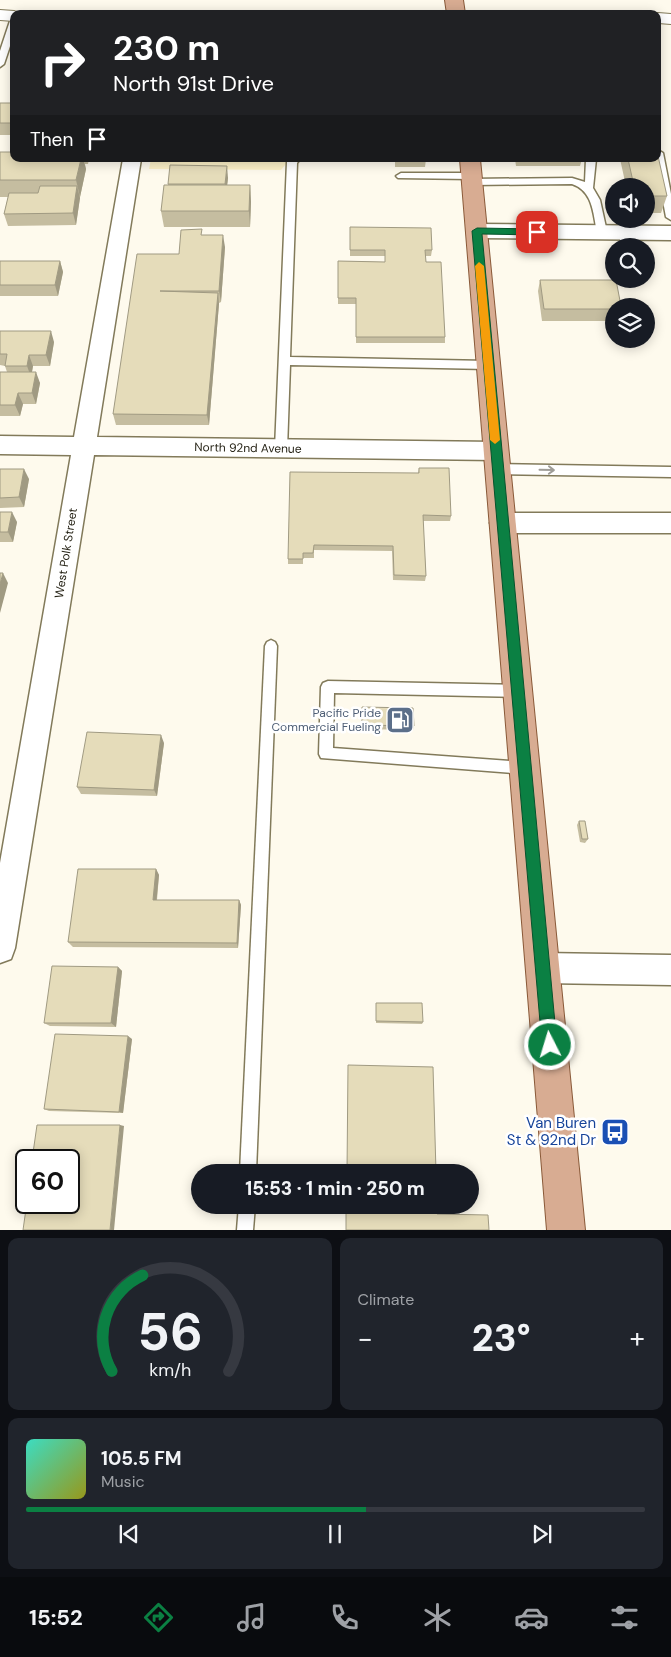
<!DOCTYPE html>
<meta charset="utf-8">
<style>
body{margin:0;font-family:"DM Sans",sans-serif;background:#20242c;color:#f1f3f6;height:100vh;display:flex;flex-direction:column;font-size:19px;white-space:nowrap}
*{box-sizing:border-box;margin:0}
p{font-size:16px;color:#9ea1a6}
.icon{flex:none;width:28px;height:28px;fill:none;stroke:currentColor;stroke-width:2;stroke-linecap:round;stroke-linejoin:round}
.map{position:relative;height:1230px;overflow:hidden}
.side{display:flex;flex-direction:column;gap:8px;padding:8px;background:#0d0f14;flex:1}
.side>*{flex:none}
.banner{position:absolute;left:10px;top:10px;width:651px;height:152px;border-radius:10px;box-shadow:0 2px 12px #0003;background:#202124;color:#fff;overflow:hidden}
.buttons{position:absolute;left:605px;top:178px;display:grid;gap:10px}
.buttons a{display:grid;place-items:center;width:50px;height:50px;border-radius:50%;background:#171b24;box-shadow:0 2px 12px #0003;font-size:25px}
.speed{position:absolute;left:15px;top:1149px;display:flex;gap:10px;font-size:25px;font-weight:700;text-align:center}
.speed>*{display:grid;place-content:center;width:65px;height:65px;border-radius:50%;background:#171b24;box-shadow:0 2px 12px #0003;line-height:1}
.speed .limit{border:2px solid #111;border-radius:8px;background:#fff;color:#111}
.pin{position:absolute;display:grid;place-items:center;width:42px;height:42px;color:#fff;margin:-21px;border-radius:10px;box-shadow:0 2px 8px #0006}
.me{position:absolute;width:55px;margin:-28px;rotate:355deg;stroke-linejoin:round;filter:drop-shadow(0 0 4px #0008)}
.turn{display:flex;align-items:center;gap:18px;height:105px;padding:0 20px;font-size:22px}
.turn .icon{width:65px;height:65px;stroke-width:2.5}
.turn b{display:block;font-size:35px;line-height:42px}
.then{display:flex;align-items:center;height:48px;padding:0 20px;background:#0003;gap:10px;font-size:19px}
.big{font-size:38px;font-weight:800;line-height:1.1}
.side .tile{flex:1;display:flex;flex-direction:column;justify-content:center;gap:8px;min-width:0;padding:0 18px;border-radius:10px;background:#20242c}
.side .dial{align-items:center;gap:0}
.dial svg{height:130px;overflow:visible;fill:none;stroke:#363941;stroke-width:7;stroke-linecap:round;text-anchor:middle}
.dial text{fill:#f1f3f6;stroke:none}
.song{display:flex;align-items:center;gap:15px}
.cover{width:60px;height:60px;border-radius:8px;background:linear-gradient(135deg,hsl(170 70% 55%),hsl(60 70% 35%))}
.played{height:5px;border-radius:2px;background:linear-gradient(90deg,#0b8043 55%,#363941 55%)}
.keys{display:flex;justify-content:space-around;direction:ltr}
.heat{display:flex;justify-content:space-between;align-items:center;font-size:28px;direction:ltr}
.side .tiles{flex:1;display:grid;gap:8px;grid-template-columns:1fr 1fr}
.tile:last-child{grid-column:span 2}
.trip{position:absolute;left:191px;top:1164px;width:288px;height:50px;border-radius:25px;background:#171b24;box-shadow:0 2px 12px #0003;font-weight:800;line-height:50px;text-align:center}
.tabs{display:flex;height:80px;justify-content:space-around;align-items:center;background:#090b0e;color:#9ea1a6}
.tabs .icon{width:35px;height:35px}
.tabs .on{color:#0b8043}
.tabs b{font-size:22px;color:#f1f3f6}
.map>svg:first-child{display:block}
</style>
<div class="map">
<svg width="671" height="1230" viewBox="0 0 671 1230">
<rect width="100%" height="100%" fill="#fefaed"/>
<polygon fill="#fcf1c7" points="151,159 290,159 281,170 149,169"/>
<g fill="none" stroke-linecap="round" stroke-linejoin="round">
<defs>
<g id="service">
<polygon points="11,18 14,18 14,34 4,64 0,67 0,51"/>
<polygon points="658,150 663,153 671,194 671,220 666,217 655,159 658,159"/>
<polygon points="290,159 300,159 297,163 290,357 488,361 493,365 488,369 290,365 287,449 281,453 275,449 287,162"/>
<path d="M586 159H596L593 188 600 200 607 232 602 235 597 232C593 213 593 191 572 184L472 185 467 182 472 179 572 178 585 182Z"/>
<polygon points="401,173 471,173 476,176 471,179 398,178 396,176"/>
<polygon points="623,229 628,232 632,246 622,246 618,232"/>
<polygon points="498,464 671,467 671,477 498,474 492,469"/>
<polygon points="271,640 275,642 277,646 256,1172 240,1172 265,646 267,642"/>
<polygon points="328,681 517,685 522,687 524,691 522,695 517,697 334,693 333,748 525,762 530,763 532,768 530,773 525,774 321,758 319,754 321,687 323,683"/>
<polygon points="239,1205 255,1205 253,1230 237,1230"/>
</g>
<g id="minor">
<polygon points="123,159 141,159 97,437 496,442 504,445 507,451 504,457 496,460 94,455 15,948 11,959 0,963 0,863 71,455 0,454 0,436 74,437"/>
<polygon points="477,224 671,226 671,240 477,238 470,236 467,231 470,226"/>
<polygon points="502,513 671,513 671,533 502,533 494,530 490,523 494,516"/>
<polygon points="542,953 671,955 671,985 542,983 531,979 527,968 531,957"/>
</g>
<g id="secondary">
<polygon points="0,10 14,11 21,14 14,14 14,21 0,20"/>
<polygon points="658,13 671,14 671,24 658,23 658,14 653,14"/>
</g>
<g id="primary">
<polygon points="445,0 463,0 465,14 447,14"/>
<polygon points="460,159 480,159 585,1230 547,1230"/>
</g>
</defs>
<use href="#service" stroke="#827a5a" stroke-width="3"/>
<use href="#minor" stroke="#827a5a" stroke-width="3"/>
<use href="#secondary" stroke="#827a5a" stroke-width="2"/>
<use href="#primary" stroke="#895938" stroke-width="2"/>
<use href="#service" fill="#fff" fill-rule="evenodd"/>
<use href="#minor" fill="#fff" fill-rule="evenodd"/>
<use href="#secondary" fill="#fff" fill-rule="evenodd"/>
<use href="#primary" fill="#d8ac92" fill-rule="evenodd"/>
</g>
<g fill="#c5bda0">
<rect x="0" y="103" width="14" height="32"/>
<polygon points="0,152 14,159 89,159 88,164 85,164 86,169 80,197 76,225 8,226 4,214 8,197 0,197"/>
<polygon points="395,159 426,159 425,167 395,167"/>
<polygon points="515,159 582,159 580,166 516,166"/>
<polygon points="620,159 658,159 667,196 661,213 646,213 646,186 626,186"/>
<polygon points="228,178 227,185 250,185 251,202 250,227 164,227 161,211 168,184"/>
<polygon points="350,227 432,250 431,256 425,256 426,262 445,337 445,343 356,343 356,304 338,304 338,261 385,262 385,256 350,256"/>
<polygon points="202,235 225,247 221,302 219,303 209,425 116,425 113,414 179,254"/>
<polygon points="60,261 63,272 58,296 0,296 0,262"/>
<polygon points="540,280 614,306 614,321 542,321 538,291"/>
<polygon points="0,331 54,342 50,366 33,366 32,372 40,383 36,404 23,404 20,416 0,416 0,372 7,372 5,366 0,365"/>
<polygon points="419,468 451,516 450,521 423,521 426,576 425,581 393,580 392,551 314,550 314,558 303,558 303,564 288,564 288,559 418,473"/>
<polygon points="0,469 29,479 24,507 0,508"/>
<polygon points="0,512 17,522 13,542 0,542"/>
<polygon points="362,707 414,726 413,730 361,729"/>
<polygon points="164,743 157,796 81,794 77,787"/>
<polygon points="579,821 588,839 585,843 580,842 577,825"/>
<polygon points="156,869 159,875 157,900 239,900 241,905 238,948 73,947 68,942"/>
<polygon points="118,967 122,971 116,1027 50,1026 44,1023"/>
<polygon points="376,1003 423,1022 422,1024 376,1023"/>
<polygon points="132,1039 123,1113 49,1111 44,1109"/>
</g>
<g fill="#a09a82">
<polygon points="81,159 83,159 86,169 80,197 76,180"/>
<polygon points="227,166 228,178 226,196 225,184"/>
<polygon points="250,185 251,202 250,227 249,211"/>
<polygon points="77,186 80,198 76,225 73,213"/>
<polygon points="223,235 225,247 221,302 219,291"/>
<polygon points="60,261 63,272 58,296 55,285"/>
<polygon points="218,293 219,304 209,425 207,415"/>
<polygon points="51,331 54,342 50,366 46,355"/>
<polygon points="29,355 33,366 31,377 27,366"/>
<polygon points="36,372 40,383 36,404 32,393"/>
<polygon points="18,393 23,404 20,416 15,405"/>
<polygon points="24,469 29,479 24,507 19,497"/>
<polygon points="12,512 17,522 13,542 8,532"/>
<polygon points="3,573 8,583 0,613 0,584"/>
<polygon points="161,735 164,743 157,796 154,790"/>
<polygon points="156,869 159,875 156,905 153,900"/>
<polygon points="239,900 241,905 238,948 237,943"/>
<polygon points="118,967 122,971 116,1027 111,1023"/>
<polygon points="128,1036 132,1039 123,1113 119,1112"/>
<polygon points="120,1125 124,1126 114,1230 110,1230"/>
</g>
<g fill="#e5dcba" stroke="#a09a82">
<rect x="0" y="103" width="14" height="20"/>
<polygon points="0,152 14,152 14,159 81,159 76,180 0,180"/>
<polygon points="658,156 667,196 646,196 646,186 634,186 628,159 658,159"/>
<rect x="396" y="159" width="30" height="2"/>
<polygon points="170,165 227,166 225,184 168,184"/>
<polygon points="164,185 250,185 249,211 161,211"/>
<polygon points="40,186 77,186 73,213 4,214 9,193 38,193"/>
<polygon points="350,227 431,228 432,250 425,250 426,262 441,262 445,337 356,337 356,298 338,298 338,261 385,262 385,250 350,250"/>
<polygon points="202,229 201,235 223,235 219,291 160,291 218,293 207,415 113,414 137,254 179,254 181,230"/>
<polygon points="0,261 60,261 55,285 0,285"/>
<polygon points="540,280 616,280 621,306 614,306 614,309 544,309"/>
<polygon points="0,331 51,331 46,355 29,355 27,366 5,366 7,354 0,354"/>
<polygon points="0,372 36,372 32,393 18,393 15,405 0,405"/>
<polygon points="419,468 449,468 451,516 423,515 426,576 394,575 393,546 314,545 313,553 303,553 303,559 288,559 290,472 419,473"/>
<polygon points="0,469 24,469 19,497 0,498"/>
<polygon points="0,512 12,512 8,532 0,532"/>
<polygon points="0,573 3,573 0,584"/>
<polygon points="362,707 413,708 414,726 362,725"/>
<polygon points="87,732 161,735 154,790 77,787"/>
<polygon points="579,821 585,821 588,839 582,839"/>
<polygon points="78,869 156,869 153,900 239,900 237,943 68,942"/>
<polygon points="52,966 118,967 111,1023 44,1023"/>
<polygon points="376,1003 422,1003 423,1022 376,1021"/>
<polygon points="55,1034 128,1036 119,1112 44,1109"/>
<polygon points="348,1065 433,1067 436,1172 347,1172"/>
<polygon points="37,1125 120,1125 110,1230 23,1230 27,1202 69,1202 69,1160 32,1160"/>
<polygon points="346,1205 436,1205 437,1214 488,1215 489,1230 346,1230"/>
</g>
<defs><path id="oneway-shaft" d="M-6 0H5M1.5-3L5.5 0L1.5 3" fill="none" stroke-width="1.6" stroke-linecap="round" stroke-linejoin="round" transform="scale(1.25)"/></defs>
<use stroke="#9e9c97" href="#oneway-shaft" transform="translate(547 470) rotate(1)"/>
<polygon fill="#0b8043" stroke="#07532c" points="477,228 537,229 541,232 537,235 482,234 557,1045 555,1050 550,1052 544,1050 542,1045 472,231"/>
<polygon fill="#f59e0b" points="479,262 484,266 500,440 495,444 490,440 475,266"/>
<defs>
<symbol id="fuel-square" viewBox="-11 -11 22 22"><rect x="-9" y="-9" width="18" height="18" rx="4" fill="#5c6f8a" stroke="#fff"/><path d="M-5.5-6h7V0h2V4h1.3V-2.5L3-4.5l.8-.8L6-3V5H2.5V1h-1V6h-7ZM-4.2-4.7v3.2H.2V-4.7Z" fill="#fff"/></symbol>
<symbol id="bus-square" viewBox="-11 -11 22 22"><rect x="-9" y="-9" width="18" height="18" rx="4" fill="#1a4fb4" stroke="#fff"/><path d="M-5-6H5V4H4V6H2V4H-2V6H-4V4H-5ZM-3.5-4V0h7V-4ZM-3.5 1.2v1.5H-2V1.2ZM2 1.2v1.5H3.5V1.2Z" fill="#fff"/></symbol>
</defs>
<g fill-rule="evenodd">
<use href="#fuel-square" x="384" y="704" width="32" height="32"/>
<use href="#bus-square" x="599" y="1116" width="32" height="32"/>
</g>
<g text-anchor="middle" stroke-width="5" stroke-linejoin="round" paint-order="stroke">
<g font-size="12" fill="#272417" stroke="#fff">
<text transform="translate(248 448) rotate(1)" y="4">North 92nd Avenue</text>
<text transform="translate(66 553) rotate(-81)" y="4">West Polk Street</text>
</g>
<g font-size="12" fill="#4e5e75" stroke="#fff" text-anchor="end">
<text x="381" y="717">Pacific Pride<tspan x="381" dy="14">Commercial Fueling</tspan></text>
</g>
<g font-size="15" fill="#164399" stroke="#fff" text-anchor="end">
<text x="596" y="1128">Van Buren<tspan x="596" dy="17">St &amp; 92nd Dr</tspan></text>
</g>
</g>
</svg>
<div class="buttons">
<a><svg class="icon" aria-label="sound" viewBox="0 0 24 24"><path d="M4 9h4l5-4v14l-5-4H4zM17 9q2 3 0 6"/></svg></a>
<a><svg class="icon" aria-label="search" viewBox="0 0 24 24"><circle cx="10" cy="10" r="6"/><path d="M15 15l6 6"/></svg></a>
<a><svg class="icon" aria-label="layers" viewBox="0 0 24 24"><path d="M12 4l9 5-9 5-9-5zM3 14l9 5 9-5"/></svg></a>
</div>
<div class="speed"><div class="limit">60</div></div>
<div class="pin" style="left:537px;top:232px;background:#d93025"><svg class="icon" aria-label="arrive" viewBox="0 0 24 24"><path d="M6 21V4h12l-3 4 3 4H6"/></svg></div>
<svg class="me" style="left:550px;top:1045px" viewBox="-20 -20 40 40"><circle r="17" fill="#0b8043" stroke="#fff" stroke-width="3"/><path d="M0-11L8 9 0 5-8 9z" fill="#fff"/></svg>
<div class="trip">15:53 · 1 min · 250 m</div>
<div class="banner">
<div class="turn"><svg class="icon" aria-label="right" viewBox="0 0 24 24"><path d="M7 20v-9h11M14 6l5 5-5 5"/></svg><div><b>230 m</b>North 91st Drive</div></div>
<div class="then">Then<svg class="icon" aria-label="arrive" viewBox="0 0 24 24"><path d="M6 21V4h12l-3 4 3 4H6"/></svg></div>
</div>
</div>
<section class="side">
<div class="tiles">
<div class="tile dial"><svg viewBox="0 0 100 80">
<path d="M14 69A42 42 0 1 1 86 69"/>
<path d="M14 69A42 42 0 0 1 33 10" stroke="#0b8043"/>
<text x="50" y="56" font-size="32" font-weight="700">56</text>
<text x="50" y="72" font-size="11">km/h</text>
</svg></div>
<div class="tile"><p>Climate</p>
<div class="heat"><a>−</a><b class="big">23°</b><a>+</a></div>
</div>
<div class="tile">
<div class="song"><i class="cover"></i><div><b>105.5 FM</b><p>Music</p></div></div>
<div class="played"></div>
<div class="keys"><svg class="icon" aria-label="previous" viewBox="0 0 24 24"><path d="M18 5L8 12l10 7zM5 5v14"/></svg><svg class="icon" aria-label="pause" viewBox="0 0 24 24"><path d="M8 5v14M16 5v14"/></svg><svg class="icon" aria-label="next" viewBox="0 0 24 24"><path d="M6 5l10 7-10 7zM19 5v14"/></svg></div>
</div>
</div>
</section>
<nav class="tabs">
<b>15:52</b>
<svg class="icon on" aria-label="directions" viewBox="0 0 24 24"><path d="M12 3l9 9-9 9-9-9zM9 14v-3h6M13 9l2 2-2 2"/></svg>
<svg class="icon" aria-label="music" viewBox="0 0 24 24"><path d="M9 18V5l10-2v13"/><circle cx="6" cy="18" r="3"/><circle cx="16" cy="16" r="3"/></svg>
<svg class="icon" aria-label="phone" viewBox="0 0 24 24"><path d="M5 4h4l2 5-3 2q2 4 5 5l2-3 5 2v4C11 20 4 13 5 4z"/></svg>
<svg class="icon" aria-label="climate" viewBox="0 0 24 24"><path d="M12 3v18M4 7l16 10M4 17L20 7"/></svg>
<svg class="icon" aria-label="car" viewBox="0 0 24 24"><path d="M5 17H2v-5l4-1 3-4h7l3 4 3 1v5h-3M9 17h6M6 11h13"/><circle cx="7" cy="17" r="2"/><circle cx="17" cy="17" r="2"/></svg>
<svg class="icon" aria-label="filters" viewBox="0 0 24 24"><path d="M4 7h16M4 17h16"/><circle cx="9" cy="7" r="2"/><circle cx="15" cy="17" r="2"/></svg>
</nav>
